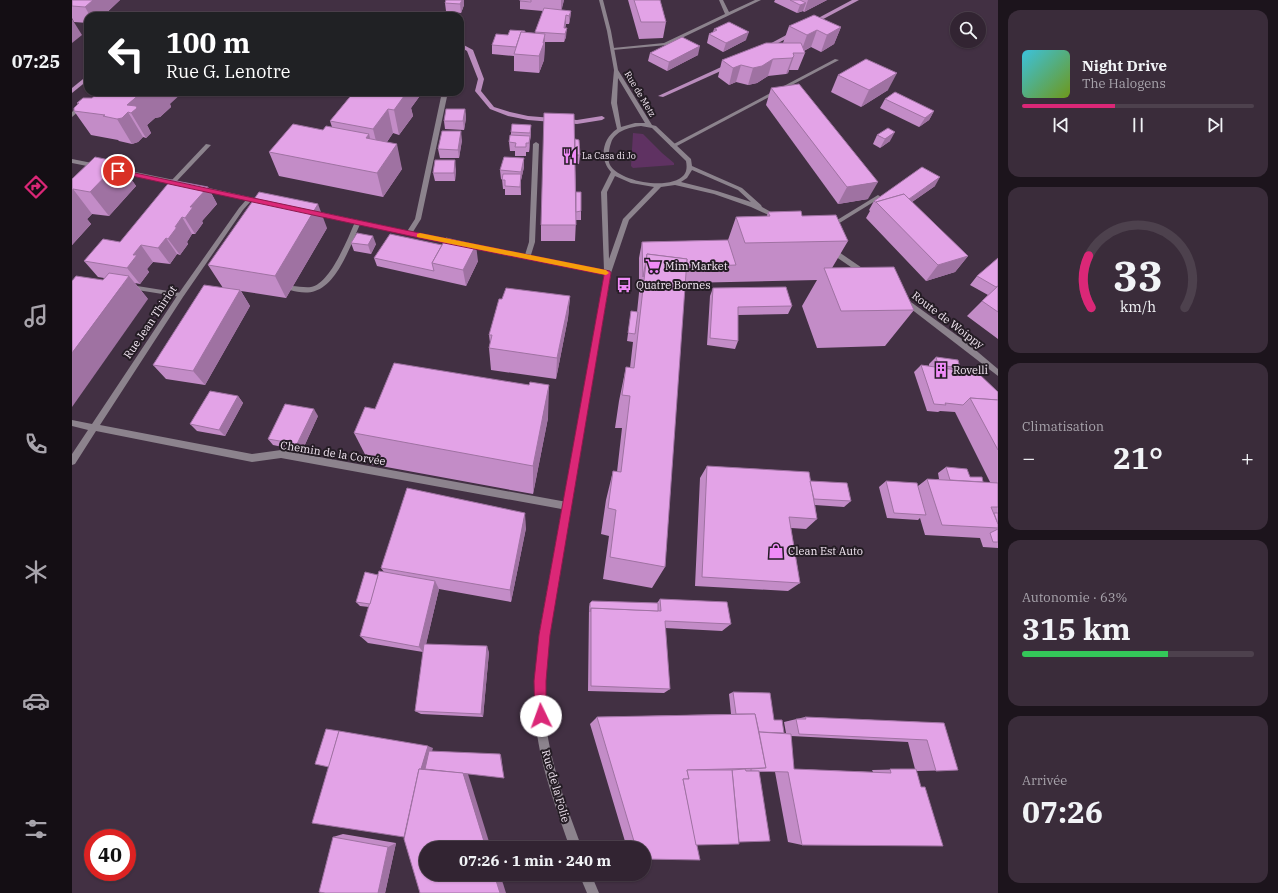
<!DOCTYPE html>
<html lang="fr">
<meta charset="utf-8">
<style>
body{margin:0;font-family:"IBM Plex Serif",serif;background:#3a2c3a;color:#f1f3f6;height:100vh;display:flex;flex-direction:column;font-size:15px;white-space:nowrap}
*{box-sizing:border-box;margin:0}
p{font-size:13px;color:#a8a4ac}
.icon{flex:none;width:22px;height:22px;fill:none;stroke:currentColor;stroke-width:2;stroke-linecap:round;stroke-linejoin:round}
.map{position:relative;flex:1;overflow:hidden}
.sheet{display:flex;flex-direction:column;gap:10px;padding:10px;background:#1c141c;width:280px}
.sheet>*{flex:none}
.top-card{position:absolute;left:12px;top:12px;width:380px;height:84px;border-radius:12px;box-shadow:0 1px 3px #0004,0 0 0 1px #4d414d;background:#202124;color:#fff;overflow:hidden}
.fabs{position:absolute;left:878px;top:12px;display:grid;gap:8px}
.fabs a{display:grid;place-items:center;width:36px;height:36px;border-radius:50%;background:#322432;box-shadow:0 1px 3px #0004,0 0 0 1px #4d414d;font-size:20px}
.speed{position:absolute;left:12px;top:829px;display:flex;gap:8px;font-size:20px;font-weight:700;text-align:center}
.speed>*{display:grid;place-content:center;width:52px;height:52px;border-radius:50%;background:#322432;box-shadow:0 1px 3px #0004,0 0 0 1px #4d414d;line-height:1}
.speed .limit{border:6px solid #d22;background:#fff;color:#111}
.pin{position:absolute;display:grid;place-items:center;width:34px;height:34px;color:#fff;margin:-17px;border:2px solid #fff;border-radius:50%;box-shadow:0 1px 4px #0007}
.me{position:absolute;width:44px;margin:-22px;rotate:357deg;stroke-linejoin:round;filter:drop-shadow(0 0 3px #0008)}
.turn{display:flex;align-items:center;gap:14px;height:84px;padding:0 16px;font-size:18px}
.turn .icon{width:52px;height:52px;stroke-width:2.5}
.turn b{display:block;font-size:28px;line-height:34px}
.big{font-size:30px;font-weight:700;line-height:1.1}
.sheet .widget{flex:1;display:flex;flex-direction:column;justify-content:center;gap:6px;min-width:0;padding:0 14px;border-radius:12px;background:#3a2c3a}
.sheet .dial{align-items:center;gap:0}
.dial svg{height:104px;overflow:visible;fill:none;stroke:#4d414d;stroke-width:7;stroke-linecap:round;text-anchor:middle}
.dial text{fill:#f1f3f6;stroke:none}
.song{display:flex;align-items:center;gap:12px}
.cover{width:48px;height:48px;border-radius:6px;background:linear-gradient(135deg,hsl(190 70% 55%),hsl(80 70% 35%))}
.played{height:4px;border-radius:2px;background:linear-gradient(90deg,#db2777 40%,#4d414d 40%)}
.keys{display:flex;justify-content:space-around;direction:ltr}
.heat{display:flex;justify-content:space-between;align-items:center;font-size:22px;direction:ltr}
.charge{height:6px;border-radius:3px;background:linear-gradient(90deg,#34c759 63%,#4d414d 0)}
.trip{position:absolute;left:347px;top:841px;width:232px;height:40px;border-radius:20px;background:#322432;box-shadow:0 1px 3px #0004,0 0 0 1px #4d414d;font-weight:700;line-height:40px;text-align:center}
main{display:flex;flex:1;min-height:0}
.menu{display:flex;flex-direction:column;width:72px;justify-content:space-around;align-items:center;background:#140e14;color:#a8a4ac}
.menu .icon{width:28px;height:28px}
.menu .selected{color:#db2777}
.menu b{font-size:18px;color:#f1f3f6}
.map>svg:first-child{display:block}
</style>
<main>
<nav class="menu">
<b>07:25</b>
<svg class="icon selected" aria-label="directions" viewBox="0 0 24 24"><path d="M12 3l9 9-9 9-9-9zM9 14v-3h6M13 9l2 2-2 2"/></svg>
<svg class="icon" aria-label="music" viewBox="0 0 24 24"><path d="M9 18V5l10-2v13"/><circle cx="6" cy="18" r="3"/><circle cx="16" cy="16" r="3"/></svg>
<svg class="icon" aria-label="phone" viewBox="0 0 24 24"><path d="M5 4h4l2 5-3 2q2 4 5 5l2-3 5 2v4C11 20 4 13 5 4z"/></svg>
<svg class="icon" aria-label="climate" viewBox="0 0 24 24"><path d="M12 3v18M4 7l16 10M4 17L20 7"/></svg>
<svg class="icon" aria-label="car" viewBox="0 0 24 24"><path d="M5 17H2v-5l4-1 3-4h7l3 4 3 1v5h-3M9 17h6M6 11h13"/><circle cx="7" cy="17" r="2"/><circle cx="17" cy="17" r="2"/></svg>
<svg class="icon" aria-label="filters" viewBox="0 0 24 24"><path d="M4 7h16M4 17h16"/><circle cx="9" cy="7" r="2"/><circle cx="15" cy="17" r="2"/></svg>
</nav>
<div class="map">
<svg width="926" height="893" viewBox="0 0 926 893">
<rect width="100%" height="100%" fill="#423043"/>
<polygon fill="#5f3262" points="561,133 571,134 590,153 602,163 602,165 561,168 559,166"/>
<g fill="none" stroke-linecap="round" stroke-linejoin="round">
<g fill="#ba8cbd" fill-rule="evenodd">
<polygon points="780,0 787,0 693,50 688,49"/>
<polygon points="388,43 401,50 412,79 409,91 422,107 438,112 456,116 505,120 530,116 533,118 530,120 505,124 456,120 436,116 418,109 403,91 406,79 395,51 388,47"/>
<polygon points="658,63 660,64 660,66 591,97 586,96"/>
<polygon points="16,75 16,80 0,93 0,88"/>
</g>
<g fill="#8c838d" fill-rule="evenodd">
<polygon points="763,59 767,60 603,147 598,146"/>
<polygon points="370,92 376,92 349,219 339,235 337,235 334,233 343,219"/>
<polygon points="9,104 14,105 0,117 0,112"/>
<polygon points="464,142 467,144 463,242 458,258 455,260 452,258 457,242 461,144"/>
<polygon points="134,144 139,145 103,183 99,183 99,181"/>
<polygon points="806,195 809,197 808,198 761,227 757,227 757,225"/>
<path d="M286 220 289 222C280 242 266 284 243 291 235 294 225 292 218 290V286H220C226 286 233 288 239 287 258 284 276 238 283 222Z"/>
<polygon points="57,285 59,285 109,293 112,295 109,297 59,289 57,289"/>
<polygon points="209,450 495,502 498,503 499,506 498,509 495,510 209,458 206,456 205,454 206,452"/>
</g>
<g fill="#8c838d" fill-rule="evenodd">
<polygon points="647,0 651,0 657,12 683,0 689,0 595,45 541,50 539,49 541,48 592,43 653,14"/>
<polygon points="0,159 25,164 28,166 25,168 0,163"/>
<polygon points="44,168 107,181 110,183 107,185 42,171 42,169"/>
<polygon points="128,186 191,200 194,202 191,204 179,201 171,210 111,297 28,425 180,454 209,450 212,452 213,454 212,456 209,458 180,462 24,431 3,464 0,465 0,454 16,430 0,426 0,420 20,424 107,293 167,208 174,200 126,189 126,187"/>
<polygon points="239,210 383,241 386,243 383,245 237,213 237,211"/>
<polygon points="392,243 394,243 536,271 539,273 536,275 394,247 392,247"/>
</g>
<g fill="#8c838d" fill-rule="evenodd">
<path d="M527 0H531L539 31 546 70 580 125 584 126 619 159 620 166 670 188 689 205 690 207 708 217 707 218H703L679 207 642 194 603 185 589 187 557 220 539 273 477 635C474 661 471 688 473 715 477 761 494 805 510 848H498C483 805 466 761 463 715 461 688 465 661 467 635L533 272 532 270 529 192 539 172C527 159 530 139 545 129L539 103 542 70 535 31ZM546 78 573 123H563L549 127 545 103ZM569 126 580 128 614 161C615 166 615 171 612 175 598 191 548 182 538 165 535 159 537 149 539 143 543 131 557 127 569 126ZM620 170 666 190 679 202 645 191 609 182 615 178ZM543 176 559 183 582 187 551 219 537 259 535 192Z"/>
<polygon points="757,248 761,248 796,272 796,276 792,276 757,252"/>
<polygon points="832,297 894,342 926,369 926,376 830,302 829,300"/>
<polygon points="507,874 519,874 527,893 515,893"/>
</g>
</g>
<g fill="#c38cc7" fill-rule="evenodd">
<polygon points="0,0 48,0 31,16 16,16 16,23 2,22 0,18"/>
<polygon points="374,0 392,0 392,5 389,13 374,11 373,3"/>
<polygon points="448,0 492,0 489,10 499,11 498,19 497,24 494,24 493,28 494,37 492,42 473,42 472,60 467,73 442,71 442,56 420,54 420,45 436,35 453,31 453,33 463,34 471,11 448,9"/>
<polygon points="556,0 588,0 594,22 591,38 567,39"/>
<polygon points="703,0 755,0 732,12 731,11 725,13 702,2"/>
<polygon points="717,26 769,27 762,44 749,52 739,47 732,51 733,53 726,70 717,70 716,73 714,74 696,76 685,83 676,85 664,82 657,85 646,77 650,60 711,43"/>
<polygon points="642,29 674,40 651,52 635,43 637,34 641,32"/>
<polygon points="578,53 626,55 595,71 576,61"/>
<polygon points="766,75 816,90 789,107 759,92"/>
<polygon points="699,88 796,199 766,204 694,105"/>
<polygon points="282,92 347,92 347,97 339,108 341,116 327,135 321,133 315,142 330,169 311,197 207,176 197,152 251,130 260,127 258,121"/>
<polygon points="813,99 862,111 857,120 847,127 808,108"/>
<polygon points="5,103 98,104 99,107 88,117 83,118 75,125 79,133 74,138 71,137 66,142 60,144 47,141 46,140 19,135 2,111 6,104"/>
<polygon points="393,109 394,118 392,130 373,129 372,121"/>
<polygon points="459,125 459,133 458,141 457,152 454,152 454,156 443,156 443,151 438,151 437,142 439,135 439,132"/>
<polygon points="805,135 818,141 808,148 801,144"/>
<polygon points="503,139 508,155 507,164 503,163 504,192 509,211 509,220 504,220 503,241 469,241 469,225"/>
<polygon points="390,140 387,158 368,158 366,149"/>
<polygon points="452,158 452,167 449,180 449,195 433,195 433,189 431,189 430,179 429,179 428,170"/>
<polygon points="47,162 64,186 37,216 20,214 15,219 19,224 0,245 0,179"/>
<polygon points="384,169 383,181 363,181 361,173"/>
<polygon points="863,186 840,202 896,256 883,272 854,281 794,218 798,211 797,210 802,201 821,188"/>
<polygon points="136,187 145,204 130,221 131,223 123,234 120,234 115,242 116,244 108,255 105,254 98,264 81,262 75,269 77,272 68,284 63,283 76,299 31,280 32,278 26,277 12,261 48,242"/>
<polygon points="696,212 730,216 776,241 760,268 842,310 813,346 745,348 730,306 745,280 613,283 593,567 580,588 531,579 537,536 529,534 534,500 541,471 545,472 550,428 543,428 547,401 554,367 558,368 561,342 555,341 559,311 565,312 567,293 567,258 570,242 656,240 664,217 695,216"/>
<polygon points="255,228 214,298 169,291 178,306 133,385 94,379 81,365 151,288 136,265"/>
<polygon points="279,243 304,244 299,254 282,251"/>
<polygon points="302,258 406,261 394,286 305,266"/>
<polygon points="926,258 926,339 895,316 916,295 898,285 905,276"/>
<polygon points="641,288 720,306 716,314 666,315 666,341 663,349 635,345 638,296"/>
<polygon points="498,296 496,318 484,379 419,370 417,348 418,343 417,335 430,299"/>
<polygon points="864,357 888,368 886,370 926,392 926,548 911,547 908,538 853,535 848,518 846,520 815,518 807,487 814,481 846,486 855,479 867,479 866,473 874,467 911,482 918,482 883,412 868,411 866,412 855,411 842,372 849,365 857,366 857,364"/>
<polygon points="166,396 171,403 153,436 125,431 118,424"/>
<polygon points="303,409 476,418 461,494 298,464 282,433"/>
<polygon points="246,416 230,451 201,445 196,439"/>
<polygon points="635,466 738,481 779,501 772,507 743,505 745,519 734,529 719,528 728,583 716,591 623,586 628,478"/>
<polygon points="454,528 439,602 367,589 354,644 417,652 411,717 349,714 343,711 351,652 296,643 288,636 297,607 288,606 284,602 312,572 309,568"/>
<polygon points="588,599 659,624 650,631 593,628 598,689 592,693 516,691 517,607 518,603 585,603"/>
<path d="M661 692 702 720 712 733H714L712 722 733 717 872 723 886 770 845 771 730 845 716 842 703 772H687L667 842 572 848H555L518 724 525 717 659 714 657 694ZM719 736 836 742 843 769 800 770 801 772 722 769Z"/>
<polygon points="271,834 324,843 313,893 261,837"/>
</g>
<g fill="#9f72a2">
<polygon points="21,0 48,0 31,16 18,16 13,7"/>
<polygon points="390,0 392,0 392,5 389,13 388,4"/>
<polygon points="489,0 492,0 489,13"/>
<polygon points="736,0 755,0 732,12"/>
<polygon points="734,3 731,11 725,13 728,5"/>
<polygon points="499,11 498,19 497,24 497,16"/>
<polygon points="494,15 494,24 492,34 492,28"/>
<polygon points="0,19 10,35 0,43"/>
<polygon points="769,27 762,44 749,52 755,35"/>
<polygon points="495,28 494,37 492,42 493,34"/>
<polygon points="745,30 739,47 729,52 735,35"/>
<polygon points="677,32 674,40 651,52 654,43"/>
<polygon points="473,34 472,60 467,73 467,56"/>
<polygon points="628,46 626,55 595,71 597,62"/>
<polygon points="722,56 716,73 714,74 720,58"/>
<polygon points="701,59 696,76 685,83 676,85 681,68"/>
<polygon points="669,65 664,82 657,85 661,68"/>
<polygon points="825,73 816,90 789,107 797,90"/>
<polygon points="74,92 111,92 98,104 99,107 88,117 83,118 75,125 79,133 74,138 59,113 55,105 69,93"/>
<polygon points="330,92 347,92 347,97 339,108 341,116 327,135 322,110"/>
<polygon points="316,109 321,133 307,153 301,129"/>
<polygon points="393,109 394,118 392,130 391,121"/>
<polygon points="862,111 857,120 847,127 853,118"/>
<polygon points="56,112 71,137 66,142 60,144 45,119"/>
<polygon points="459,125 459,133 458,141 458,133"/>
<polygon points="389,131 390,140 387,158 386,150"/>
<polygon points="823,132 818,141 808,148 813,139"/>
<polygon points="297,134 303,159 294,138"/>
<polygon points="458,136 458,145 457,152 457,143"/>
<polygon points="325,144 330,169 311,197 305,173"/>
<polygon points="452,158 452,167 449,180 449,172"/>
<polygon points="383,160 384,169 383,181 382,173"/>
<polygon points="47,162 64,186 37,216 18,192"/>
<polygon points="449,174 449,195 448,187"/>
<polygon points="868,177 863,186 824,213 829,205"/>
<polygon points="806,182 796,199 766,204 775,187"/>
<polygon points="136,187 145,204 130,221 131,223 123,234 113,218 118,207"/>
<polygon points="1,189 20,214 15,219 19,224 0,245 0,191"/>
<polygon points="246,204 255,228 214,298 203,276"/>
<polygon points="110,217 120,234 115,242 116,244 108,255 96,239 103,227"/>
<polygon points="301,236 304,244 299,254 296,245"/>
<polygon points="94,238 105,254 98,264 86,248"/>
<polygon points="69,245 81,262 75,269 77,272 68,284 55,268 61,255"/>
<polygon points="404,245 406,261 394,286 391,270"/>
<polygon points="896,256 883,272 854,281 866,265"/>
<polygon points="57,276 76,299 0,407 0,353"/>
<polygon points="168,290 178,306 133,385 121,371"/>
<polygon points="498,296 496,318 484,379 485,358"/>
<polygon points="477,385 476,418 461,494 461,466"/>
<polygon points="166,396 171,403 153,436 147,430"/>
<polygon points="242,409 246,416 230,451 225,444"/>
<polygon points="453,513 454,528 439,602 438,590"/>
<polygon points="363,581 367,589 352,653 347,647"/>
<polygon points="415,646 417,652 411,717 409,714"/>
<polygon points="356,746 361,748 355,769 349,769"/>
<polygon points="428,754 429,755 432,778"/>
<polygon points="391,773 396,774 419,848 414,848"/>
<polygon points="324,843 313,893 306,893 316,847"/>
<polygon points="422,874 428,874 434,893 428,893"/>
</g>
<g fill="#e3a3e7" stroke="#9f72a2">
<polygon points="0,0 21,0 13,7 0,6"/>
<polygon points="374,0 390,0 388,4 373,3"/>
<polygon points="448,0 459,0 459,2 448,1"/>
<polygon points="562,0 588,0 594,22 569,22"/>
<polygon points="718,0 728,0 734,3 728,5"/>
<polygon points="472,8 499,11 497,16 494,15 492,28 495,28 493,34 463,32"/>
<polygon points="742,15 769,27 755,35 745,30 735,35 717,26"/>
<polygon points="657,22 677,32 654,43 637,34 645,30 642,29"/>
<polygon points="438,30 453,31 453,33 449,32 444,47 420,45 424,34 436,35"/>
<polygon points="449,32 473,34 471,43 472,43 467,56 442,54"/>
<polygon points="610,37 628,46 597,62 578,53"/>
<polygon points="694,43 729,43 733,53 721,53 722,56 720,58 701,59 690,66 681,68 669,65 661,68 650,60"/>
<polygon points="794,59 825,73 797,90 766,75"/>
<polygon points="727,84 806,182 775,187 699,88"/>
<polygon points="31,92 74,92 69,93 55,105 64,106 65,108 59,113 56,112 50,118 45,119 31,116 33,115 2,111 2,108 7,103 5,103 11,98 20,98 26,93"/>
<polygon points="282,92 335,92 322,110 316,109 301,129 258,121"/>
<polygon points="823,92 862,111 853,118 813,99"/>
<polygon points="374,109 393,109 391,121 372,121"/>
<polygon points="472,113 502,114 504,225 469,225"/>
<polygon points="221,124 251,130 254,126 297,134 294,138 325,144 305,173 197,152"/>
<polygon points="440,124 459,125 458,133 439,132"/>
<polygon points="816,128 823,132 813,139 805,135"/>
<polygon points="370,131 389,131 386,150 366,149"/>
<polygon points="438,135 458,136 457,143 454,143 454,147 443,147 444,143 437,142"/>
<polygon points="503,139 507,140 508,155 503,155"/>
<polygon points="23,157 47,162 18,192 1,189 0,191 0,179"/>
<polygon points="432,157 452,158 449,172 428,170"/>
<polygon points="363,160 383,160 382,173 361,173"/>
<polygon points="850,167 868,177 837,199 832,194 804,202 803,202 802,201"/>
<polygon points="431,174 449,174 448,187 433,186 433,180 430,180"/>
<polygon points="99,180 136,187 118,207 121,207 113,218 110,217 103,227 105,227 96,239 94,238 86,248 69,245 61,255 65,255 55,268 12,261 31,239 48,242"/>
<polygon points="187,192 246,204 203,276 136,265"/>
<polygon points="504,192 509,192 509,211 504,212"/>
<polygon points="832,194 896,256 866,265 804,202"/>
<polygon points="729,211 730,216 764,215 776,241 673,243 664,217 698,216 696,212"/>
<polygon points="285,233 301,236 296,245 279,243"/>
<polygon points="318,234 370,245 360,263 362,271 302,258"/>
<polygon points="374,238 404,245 391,270 360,263"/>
<polygon points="656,240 664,265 614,267 615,259 575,254 571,277 570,242"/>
<polygon points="575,254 615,259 593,567 538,557 544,510 536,508 541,471 549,472 558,396 550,395 554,367 562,368"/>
<polygon points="926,258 926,286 924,287 905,276"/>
<polygon points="822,267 842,310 769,311 752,268"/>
<polygon points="37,273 57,276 0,353 0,281 4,276 31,280"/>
<polygon points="132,285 168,290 121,371 81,365"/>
<polygon points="926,286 926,312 910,301"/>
<polygon points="714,287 720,306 666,307 666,341 638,338 641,288"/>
<polygon points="434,288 498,296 485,358 417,348 420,335 417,335 427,299 430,299"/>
<polygon points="559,311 566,312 563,334 556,333"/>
<polygon points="864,357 886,360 888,368 866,365"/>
<polygon points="322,363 457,385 458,382 477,385 461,466 282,433 293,407 303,409"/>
<polygon points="849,365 906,373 926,392 926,400 898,398 891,405 873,403 874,405 862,404"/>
<polygon points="138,391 166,396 147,430 118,424"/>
<polygon points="898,398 926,400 926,450"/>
<polygon points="213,404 242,409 225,444 196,439"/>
<polygon points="635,466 737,472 745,519 717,517 728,583 630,577"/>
<polygon points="874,467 895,469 898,477 910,477 911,482 878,480"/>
<polygon points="855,479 926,483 926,507 919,507 926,524 926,528 870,525"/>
<polygon points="738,481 775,483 779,501 742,499"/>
<polygon points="814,481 845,483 854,515 822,513"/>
<polygon points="335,488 453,513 438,590 309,568"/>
<polygon points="922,513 926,513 926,524"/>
<polygon points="926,529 926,542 921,542 918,533"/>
<polygon points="307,571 363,581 347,647 288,636"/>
<polygon points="293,572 306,575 298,604 284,602"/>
<polygon points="588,599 655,602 659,624 593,621 598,689 519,686 519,608 589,611"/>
<polygon points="520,601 586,603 586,611 519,608 518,612 518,603"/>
<polygon points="352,644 415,646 409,714 343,711"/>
<polygon points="661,692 698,693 702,720 710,720 712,733 687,732 683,714 664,714"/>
<polygon points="683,714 694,768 615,770 617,779 611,779 628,860 572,859 572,848 564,848 525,717"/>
<polygon points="733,717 872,723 886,770 864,771 855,740 727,734 724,719 734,719"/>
<polygon points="254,729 267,731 257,767 243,764"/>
<polygon points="267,731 356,746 349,769 347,769 332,837 240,823"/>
<polygon points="687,732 719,734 722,769 819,773 818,769 844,769 849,787 853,787 871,846 730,845 716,772 679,771 679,769 694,768"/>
<polygon points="357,751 428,754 432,778 353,769"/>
<polygon points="347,769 391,773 414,848 354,848 354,874 422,874 428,893 348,893 332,839"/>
<polygon points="673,769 674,771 687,771 698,841 667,842 660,770"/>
<polygon points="615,770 660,770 667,844 624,845 611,779 617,779"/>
<polygon points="261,837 316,847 306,893 253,893 247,892"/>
</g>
<polygon fill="#db2777" stroke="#8e194d" points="44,169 352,234 538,271 539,273 478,635 474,681 474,716 473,720 469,722 465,720 463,716 462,681 467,635 532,275 352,239 46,173 44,172"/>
<polygon fill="#f59e0b" points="348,233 534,270 537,273 534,275 345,237 345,234"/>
<defs>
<symbol id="restaurant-bare" viewBox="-9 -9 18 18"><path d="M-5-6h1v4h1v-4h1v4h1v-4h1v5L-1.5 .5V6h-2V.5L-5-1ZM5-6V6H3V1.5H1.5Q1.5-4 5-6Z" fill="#ef8bf7" stroke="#241c24" stroke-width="2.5" paint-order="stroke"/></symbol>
<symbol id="supermarket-bare" viewBox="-9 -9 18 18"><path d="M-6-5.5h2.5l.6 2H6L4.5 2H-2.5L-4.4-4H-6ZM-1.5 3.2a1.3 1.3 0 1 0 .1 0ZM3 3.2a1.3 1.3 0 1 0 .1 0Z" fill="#ef8bf7" stroke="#241c24" stroke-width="2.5" paint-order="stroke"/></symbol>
<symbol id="bus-bare" viewBox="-9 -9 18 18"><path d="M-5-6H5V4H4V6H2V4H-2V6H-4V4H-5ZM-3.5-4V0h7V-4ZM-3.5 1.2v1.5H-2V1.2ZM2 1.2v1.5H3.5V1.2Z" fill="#ef8bf7" stroke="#241c24" stroke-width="2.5" paint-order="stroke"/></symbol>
<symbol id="building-bare" viewBox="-9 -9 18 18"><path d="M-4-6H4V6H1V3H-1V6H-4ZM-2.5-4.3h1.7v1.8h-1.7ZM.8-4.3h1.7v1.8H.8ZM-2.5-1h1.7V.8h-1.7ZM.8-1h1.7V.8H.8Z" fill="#ef8bf7" stroke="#241c24" stroke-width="2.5" paint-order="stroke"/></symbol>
<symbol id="shop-bare" viewBox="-9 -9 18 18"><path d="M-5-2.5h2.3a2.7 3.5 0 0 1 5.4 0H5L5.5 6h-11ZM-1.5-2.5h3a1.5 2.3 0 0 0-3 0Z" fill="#ef8bf7" stroke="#241c24" stroke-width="2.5" paint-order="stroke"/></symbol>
</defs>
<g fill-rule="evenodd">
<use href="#restaurant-bare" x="487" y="145" width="22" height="22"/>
<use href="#supermarket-bare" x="570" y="255" width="22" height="22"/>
<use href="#bus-bare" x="541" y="274" width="22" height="22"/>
<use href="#building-bare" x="858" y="359" width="22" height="22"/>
<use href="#shop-bare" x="693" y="540" width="22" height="22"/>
</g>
<g text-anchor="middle" stroke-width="4" stroke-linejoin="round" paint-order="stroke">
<g font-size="9" fill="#f4e8f4" stroke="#241c24">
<text transform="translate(568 94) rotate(59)" y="3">Rue de Metz</text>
</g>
<g font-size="9" fill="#f4e8f4" stroke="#241c24" text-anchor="start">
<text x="510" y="159">La Casa di Jo</text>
</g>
<g font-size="11" fill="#f4e8f4" stroke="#241c24" text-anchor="start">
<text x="593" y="270">Mim Market</text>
<text x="564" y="289">Quatre Bornes</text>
<text x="881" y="374">Rovelli</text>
<text x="716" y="555">Clean Est Auto</text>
</g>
<g font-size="11" fill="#f4e8f4" stroke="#241c24">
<text transform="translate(876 320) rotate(37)" y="4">Route de Woippy</text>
<text transform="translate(78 322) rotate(-56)" y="4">Rue Jean Thiriot</text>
<text transform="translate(261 453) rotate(9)" y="4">Chemin de la Corvée</text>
<text transform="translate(484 786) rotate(74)" y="4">Rue de la Folie</text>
</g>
</g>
</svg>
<div class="fabs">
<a><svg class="icon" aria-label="search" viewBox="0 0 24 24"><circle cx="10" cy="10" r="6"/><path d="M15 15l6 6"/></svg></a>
</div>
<div class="speed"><div class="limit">40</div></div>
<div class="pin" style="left:46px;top:171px;background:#d93025"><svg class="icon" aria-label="arrive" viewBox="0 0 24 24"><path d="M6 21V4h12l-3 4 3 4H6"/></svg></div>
<svg class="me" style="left:469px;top:716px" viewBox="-20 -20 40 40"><circle r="19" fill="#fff"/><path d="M0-13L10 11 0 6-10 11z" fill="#db2777"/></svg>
<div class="trip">07:26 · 1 min · 240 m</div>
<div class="top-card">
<div class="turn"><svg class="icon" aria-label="left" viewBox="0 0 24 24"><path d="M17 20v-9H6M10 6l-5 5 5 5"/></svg><div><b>100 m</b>Rue G. Lenotre</div></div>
</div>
</div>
<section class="sheet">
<div class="widget">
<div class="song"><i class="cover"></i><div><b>Night Drive</b><p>The Halogens</p></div></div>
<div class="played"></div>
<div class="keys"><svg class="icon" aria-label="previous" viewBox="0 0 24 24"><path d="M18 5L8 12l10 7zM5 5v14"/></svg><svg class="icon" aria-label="pause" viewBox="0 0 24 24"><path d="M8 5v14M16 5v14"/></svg><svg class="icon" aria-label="next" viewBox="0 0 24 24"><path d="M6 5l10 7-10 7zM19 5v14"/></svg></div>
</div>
<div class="widget dial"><svg viewBox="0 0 100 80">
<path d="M14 69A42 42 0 1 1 86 69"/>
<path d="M14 69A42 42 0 0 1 12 29" stroke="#db2777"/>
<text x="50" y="56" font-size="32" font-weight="700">33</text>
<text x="50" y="72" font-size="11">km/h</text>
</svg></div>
<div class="widget"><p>Climatisation</p>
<div class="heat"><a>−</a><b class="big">21°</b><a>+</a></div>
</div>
<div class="widget"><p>Autonomie · 63%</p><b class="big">315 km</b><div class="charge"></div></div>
<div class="widget"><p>Arrivée</p><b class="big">07:26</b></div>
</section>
</main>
